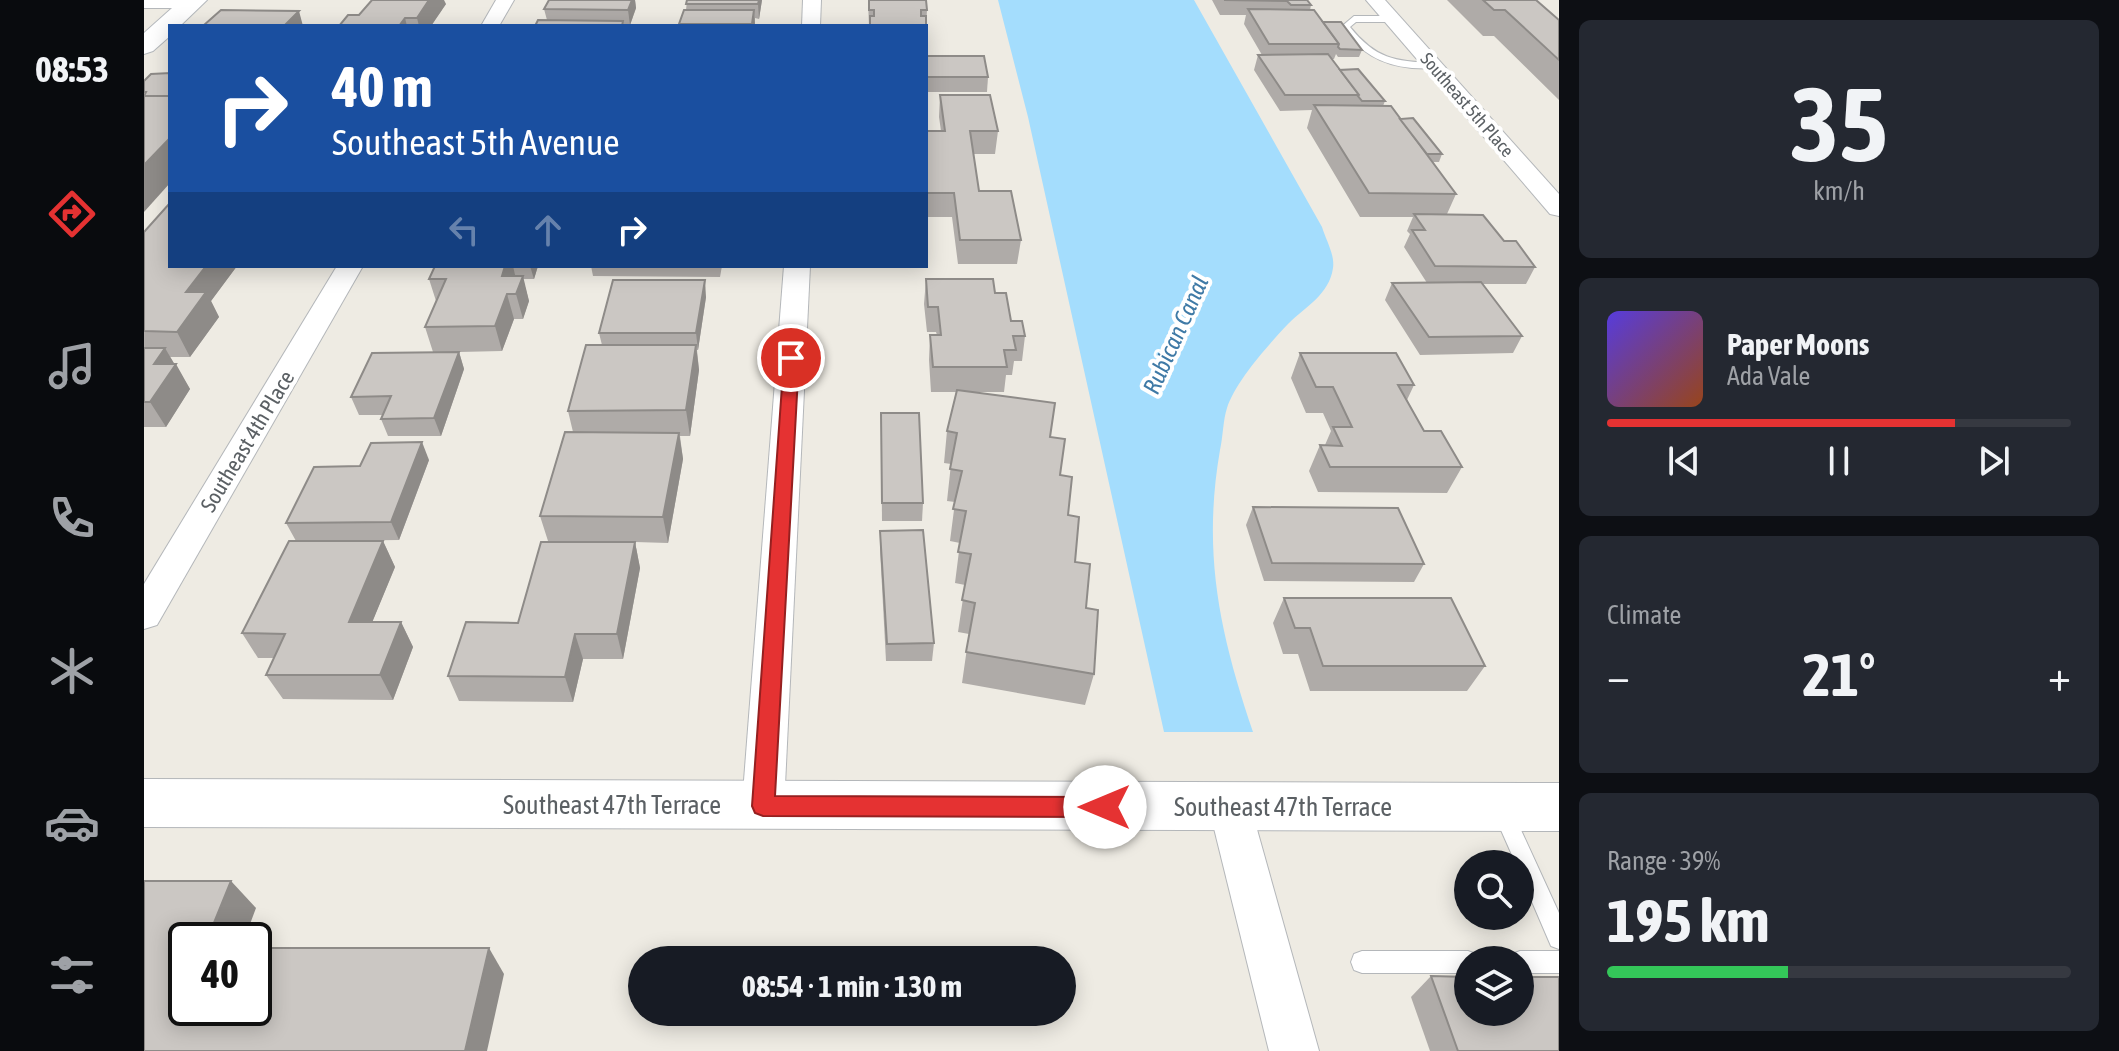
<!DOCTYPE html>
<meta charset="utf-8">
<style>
body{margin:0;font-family:"Asap Condensed",sans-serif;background:#242831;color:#f1f3f6;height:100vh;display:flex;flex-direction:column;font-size:30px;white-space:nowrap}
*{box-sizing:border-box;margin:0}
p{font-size:26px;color:#9ea1a6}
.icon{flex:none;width:44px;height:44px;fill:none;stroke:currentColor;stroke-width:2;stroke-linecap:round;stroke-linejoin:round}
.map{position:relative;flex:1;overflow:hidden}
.side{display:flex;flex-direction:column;gap:20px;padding:20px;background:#0d0f14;width:560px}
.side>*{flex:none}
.guide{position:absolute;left:24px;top:24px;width:760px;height:244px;border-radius:0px;box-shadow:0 4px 20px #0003;background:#1a4fa0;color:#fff;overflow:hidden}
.buttons{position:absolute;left:1310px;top:850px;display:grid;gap:16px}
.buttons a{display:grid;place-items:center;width:80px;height:80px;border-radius:50%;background:#171b24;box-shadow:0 4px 20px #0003;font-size:40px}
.speed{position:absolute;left:24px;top:922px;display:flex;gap:16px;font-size:40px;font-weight:700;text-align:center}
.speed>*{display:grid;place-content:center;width:104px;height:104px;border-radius:50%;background:#171b24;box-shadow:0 4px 20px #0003;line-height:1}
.speed .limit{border:4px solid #111;border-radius:12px;background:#fff;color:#111}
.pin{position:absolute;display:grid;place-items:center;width:68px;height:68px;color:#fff;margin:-34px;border:4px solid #fff;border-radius:50%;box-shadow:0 2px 8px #0007}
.me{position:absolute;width:88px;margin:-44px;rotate:270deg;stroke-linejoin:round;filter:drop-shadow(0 0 6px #0008)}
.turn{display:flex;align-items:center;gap:28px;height:168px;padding:0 32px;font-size:36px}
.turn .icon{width:104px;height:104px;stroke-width:2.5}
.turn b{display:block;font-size:56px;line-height:68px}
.lanes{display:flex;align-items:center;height:76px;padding:0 32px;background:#0003;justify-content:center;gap:40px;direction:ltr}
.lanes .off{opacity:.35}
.big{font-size:60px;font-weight:700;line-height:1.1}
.side .tile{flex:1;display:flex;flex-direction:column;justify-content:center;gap:12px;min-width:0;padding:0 28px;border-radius:12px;background:#242831}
.side .dial{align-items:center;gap:0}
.dial b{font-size:104px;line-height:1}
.song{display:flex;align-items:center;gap:24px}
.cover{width:96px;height:96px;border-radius:12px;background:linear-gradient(135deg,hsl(250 70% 55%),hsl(20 70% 35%))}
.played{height:8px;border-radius:4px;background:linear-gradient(90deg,#e53232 75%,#363941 75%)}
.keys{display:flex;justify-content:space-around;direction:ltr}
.heat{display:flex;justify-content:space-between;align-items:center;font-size:44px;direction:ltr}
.charge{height:12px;border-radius:6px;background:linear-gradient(90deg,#34c759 39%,#363941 0)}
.trip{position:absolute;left:484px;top:946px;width:448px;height:80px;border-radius:40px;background:#171b24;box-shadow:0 4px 20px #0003;font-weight:700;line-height:80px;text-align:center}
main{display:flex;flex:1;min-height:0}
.tabs{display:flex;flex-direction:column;width:144px;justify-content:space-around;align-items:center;background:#090b0e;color:#9ea1a6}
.tabs .icon{width:56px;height:56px}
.tabs .active{color:#e53232}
.tabs b{font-size:36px;color:#f1f3f6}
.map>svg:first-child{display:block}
</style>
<main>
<nav class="tabs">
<b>08:53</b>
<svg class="icon active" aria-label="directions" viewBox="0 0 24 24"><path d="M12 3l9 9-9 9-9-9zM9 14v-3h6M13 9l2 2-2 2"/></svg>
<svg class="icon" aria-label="music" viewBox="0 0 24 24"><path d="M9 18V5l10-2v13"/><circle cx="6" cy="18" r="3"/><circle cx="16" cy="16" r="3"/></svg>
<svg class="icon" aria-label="phone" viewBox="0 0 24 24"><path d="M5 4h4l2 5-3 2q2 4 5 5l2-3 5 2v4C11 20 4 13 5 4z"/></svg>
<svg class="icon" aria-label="climate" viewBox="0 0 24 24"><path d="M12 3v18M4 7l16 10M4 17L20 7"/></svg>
<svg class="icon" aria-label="car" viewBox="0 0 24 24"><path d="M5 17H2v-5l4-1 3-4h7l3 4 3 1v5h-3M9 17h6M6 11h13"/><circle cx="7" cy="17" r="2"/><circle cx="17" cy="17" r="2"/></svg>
<svg class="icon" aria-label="filters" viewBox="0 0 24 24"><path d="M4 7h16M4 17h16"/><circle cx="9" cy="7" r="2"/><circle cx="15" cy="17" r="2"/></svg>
</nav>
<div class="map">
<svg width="1415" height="1051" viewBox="0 0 1415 1051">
<rect width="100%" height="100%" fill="#eeebe3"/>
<path fill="#a4ddfd" d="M854 0H1050L1178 227C1182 240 1191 255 1189 268 1185 295 1162 306 1144 324 1125 344 1091 382 1083 408 1079 420 1079 437 1076 450 1058 554 1076 634 1109 732H1020L884 117Z"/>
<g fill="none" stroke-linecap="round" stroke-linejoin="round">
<defs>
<g id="service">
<path d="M1210 16H1247L1251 19 1247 22H1212L1206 27C1232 59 1250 61 1289 63L1294 66C1286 70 1277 68 1268 68 1236 65 1216 52 1197 27Z"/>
<polygon points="1359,803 1366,806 1415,913 1415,949 1407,946 1376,874 1376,864 1372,864 1349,812 1352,806"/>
<polygon points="1218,951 1324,951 1332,954 1334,960 1324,960 1324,973 1218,973 1210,970 1207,962 1210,954"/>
<polygon points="1376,951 1415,951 1415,973 1376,973 1376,960 1366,960 1368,954"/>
</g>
<g id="minor">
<polygon points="0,0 55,0 57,3 48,8 0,8"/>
<polygon points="352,0 370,0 355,26 337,26"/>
<polygon points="659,0 677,0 676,26 658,26"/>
<polygon points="1222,0 1241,0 1415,194 1415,216 1406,214"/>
<polygon points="193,266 219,266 13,625 0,629 0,584"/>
<polygon points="640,266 666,266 640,806 634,820 619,825 604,820 598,806"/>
<polygon points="1086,789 1101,794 1107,808 1175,1051 1125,1051 1065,808 1071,794"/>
</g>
<polygon id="tertiary" points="0,779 1415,783 1415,831 0,827"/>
<polygon id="secondary" points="37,0 63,0 36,26 26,26 26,36 9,51 0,54 0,33"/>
</defs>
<use href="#service" stroke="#b4b7ba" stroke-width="2"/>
<use href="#minor" stroke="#b4b7ba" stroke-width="2"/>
<use href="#tertiary" stroke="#b4b7ba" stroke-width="2"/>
<use href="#secondary" stroke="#b5b9bd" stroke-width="2"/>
<use href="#service" fill="#fff" fill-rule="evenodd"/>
<use href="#minor" fill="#fff" fill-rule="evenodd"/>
<use href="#tertiary" fill="#fff" fill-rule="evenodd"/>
<use href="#secondary" fill="#fff" fill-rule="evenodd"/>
</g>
<g fill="#afaba8">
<polygon points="405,0 491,0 492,8 486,25 403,20 400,9"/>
<polygon points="543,0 618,0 615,19 611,18 611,26 535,26 542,10"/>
<polygon points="724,0 782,0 783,10 782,28 782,26 725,26"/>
<polygon points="1068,0 1163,0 1167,5 1166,10 1179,22 1218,50 1215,57 1194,57 1192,54 1190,59 1188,59 1196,70 1241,101 1239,106 1298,154 1295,162 1289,162 1312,194 1303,214 1360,241 1391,267 1382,284 1339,284 1378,336 1369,353 1276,355 1241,300 1248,283 1283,283 1260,247 1266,234 1263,231 1269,217 1216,217 1163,128 1168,110 1136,111 1110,70 1114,55 1118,55 1100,24 1102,15 1076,15"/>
<polygon points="1303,0 1392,0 1415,20 1415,100 1350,36 1339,36"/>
<polygon points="302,4 287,26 195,26 215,15"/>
<polygon points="782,56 844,77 843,92 782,92"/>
<polygon points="796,95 854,131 851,154 829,154 835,191 877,240 873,264 814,264 808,217 782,217 782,131 797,131 795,117"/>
<polygon points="0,232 26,266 93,266 67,301 75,317 46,357 26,357 46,389 22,427 0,427"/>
<polygon points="291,266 394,266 390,279 379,279 385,301 379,319 370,319 358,351 315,352 320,369 297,436 244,436 237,419 239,415 215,415 207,397 289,352 281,327 292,301 285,279"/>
<polygon points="447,266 578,266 576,277 449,276"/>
<polygon points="782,279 851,293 867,321 881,336 878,361 870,361 868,375 862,375 860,392 829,392 906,437 916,475 931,562 942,608 950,674 941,705 818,683 825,634 814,632 821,585 811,583 816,543 806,541 811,502 803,501 807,464 800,463 803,431 812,392 787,392 785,360 786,335 793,335 792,332 783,332 780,304"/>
<polygon points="562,297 554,350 553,350 555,370 546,436 536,436 539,459 524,543 491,542 496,568 479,659 439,659 429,702 315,701 304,676 374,623 487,542 404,541 396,516 429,432 424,411 458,345 455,333"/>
<polygon points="1156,353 1270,385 1263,400 1280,431 1318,467 1303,493 1174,492 1165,471 1176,445 1181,445 1187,431 1179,413 1162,413 1147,378"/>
<polygon points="737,413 779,503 778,521 738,521"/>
<polygon points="285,460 255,540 176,541 239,541 251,567 228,622 257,622 269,647 249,700 139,699 122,675 130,658 114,658 98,633 152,541 142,523 216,466"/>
<polygon points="1109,507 1280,564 1270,582 1120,581 1102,525"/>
<polygon points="736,531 790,643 788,661 742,661 736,549"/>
<polygon points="1140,598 1341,666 1323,691 1166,691 1154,654 1139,654 1129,623"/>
<polygon points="1287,976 1415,1051 1286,1051 1267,997"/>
</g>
<g fill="#8e8b88">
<polygon points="285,0 300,0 302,4 287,26 275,26 273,18"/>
<polygon points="488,0 491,0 492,8 486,25 484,10"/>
<polygon points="615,0 618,0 615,19 614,4"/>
<polygon points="610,10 611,26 608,26"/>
<polygon points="155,11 159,26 140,26"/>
<polygon points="261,18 263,26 255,26"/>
<polygon points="26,138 26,183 0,212 0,165"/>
<polygon points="62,266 93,266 67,301 75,317 46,357 33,332 42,292"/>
<polygon points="361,266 369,266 372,279 363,294 370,319 358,351 351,326 358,276"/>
<polygon points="386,266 394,266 390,279"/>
<polygon points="379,276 385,301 379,319 372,294"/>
<polygon points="561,280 562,297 554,350 552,333"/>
<polygon points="552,345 555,370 546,436 542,410"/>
<polygon points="21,348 31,365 32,364 46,389 22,427 6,402 10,364"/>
<polygon points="315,352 320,369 297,436 290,418"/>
<polygon points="535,433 539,459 524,543 519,517"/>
<polygon points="278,442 285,460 255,540 247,522"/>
<polygon points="239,541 251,567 218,647 205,622"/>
<polygon points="491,542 496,568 479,659 473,634"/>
<polygon points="257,622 269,647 249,700 236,675"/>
<polygon points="431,634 439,659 429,702 421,677"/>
<polygon points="87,881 112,908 100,940 63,940"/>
<polygon points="345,948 360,974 343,1051 321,1051"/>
</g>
<g fill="#cbc7c3" stroke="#8e8b88" stroke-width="2">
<polygon points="228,0 285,0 273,18 261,18 255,26 195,26 204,15 215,15"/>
<polygon points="405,0 488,0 484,10 400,9"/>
<polygon points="543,0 615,0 614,4 542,4"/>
<polygon points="725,0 782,0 783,10 777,10 777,16 782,16 782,26 726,26 726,16 730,16 730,10 725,10"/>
<polygon points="1080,0 1144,0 1144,1"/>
<polygon points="1144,0 1163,0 1167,5 1147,5 1143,1"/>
<polygon points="1339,0 1392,0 1415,20 1415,60 1361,10 1350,10"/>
<polygon points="1104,9 1170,10 1195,44 1125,44"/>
<polygon points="77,10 155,11 140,26 60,25"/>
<polygon points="540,10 610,10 608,24 535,24"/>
<polygon points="394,20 479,21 478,26 391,26"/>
<polygon points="1179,22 1197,22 1218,50 1196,49 1194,47 1195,44"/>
<polygon points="1184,54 1215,95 1141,95 1114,55"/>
<polygon points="782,56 840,56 844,77 782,77"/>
<polygon points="1214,69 1241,101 1218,101 1214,96 1215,95 1196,70"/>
<polygon points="26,73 26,96 0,96 2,92 0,92 0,81 7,74"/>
<polygon points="796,95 846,95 854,131 826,131 835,191 867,191 877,240 816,240 810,193 782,193 782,131 801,131"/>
<polygon points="0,96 26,96 26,138 0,165"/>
<polygon points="1170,105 1247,106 1312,194 1225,193"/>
<polygon points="1269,118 1298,154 1283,154 1256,119"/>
<polygon points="25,204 26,204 26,266 62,266 42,292 62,292 33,332 0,331 0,232"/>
<polygon points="1270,214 1339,215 1360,241 1372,241 1391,267 1291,266 1268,230 1281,230"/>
<polygon points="291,266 361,266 358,276 379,276 372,294 363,294 351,326 281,327 302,279 285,279"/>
<polygon points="782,279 849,279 851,293 862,293 867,321 878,321 881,336 869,336 872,350 860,350 863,367 789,367 786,335 797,335 794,307 784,307"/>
<polygon points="469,280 561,280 552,333 455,333"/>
<polygon points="1337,282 1378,336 1285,337 1248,283"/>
<polygon points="442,345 552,345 542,410 424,411"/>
<polygon points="0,348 21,348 10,364 32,364 6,402 0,402"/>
<polygon points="315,352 290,418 237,419 247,396 207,397 228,353"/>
<polygon points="1156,353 1252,353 1270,385 1254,385 1280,431 1297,431 1318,467 1186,467 1176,445 1198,446 1189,427 1208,427 1189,387 1172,387"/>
<polygon points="813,390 911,403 906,437 921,439 916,475 928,477 924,515 935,517 931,562 946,564 942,608 954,610 950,674 822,652 831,603 818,600 827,554 814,552 822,511 809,509 818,471 806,469 813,433 803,431"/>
<polygon points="737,413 775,413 779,503 738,503"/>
<polygon points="421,432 535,433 519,517 396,516"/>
<polygon points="278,442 247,522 142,523 170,467 216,466 227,443"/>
<polygon points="1109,507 1254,508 1280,564 1128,563"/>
<polygon points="779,530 790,643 743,644 736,531"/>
<polygon points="145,541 239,541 205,622 257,622 236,675 122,675 141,634 98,633"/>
<polygon points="397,542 491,542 473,634 431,634 421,677 304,676 322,622 374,623"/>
<polygon points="1140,598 1307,598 1341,666 1179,666 1166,628 1151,628"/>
<polygon points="0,881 87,881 63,940 42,940 42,1008 110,1008 110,948 345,948 321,1051 0,1051"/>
<polygon points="1287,976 1324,977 1324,1012 1376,1012 1376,977 1415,977 1415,1051 1314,1051"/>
</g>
<polygon fill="#e53232" stroke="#952020" stroke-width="2" points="647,353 655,358 631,796 961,797 969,800 973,807 969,814 961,817 619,816 611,813 608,806 640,358"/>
<g text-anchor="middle" stroke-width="8" stroke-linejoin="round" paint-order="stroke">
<g font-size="18" fill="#5b6064" stroke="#fff">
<text transform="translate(1323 105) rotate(49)" y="6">Southeast 5th Place</text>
</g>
<g font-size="22" fill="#5b6064" stroke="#fff">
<text transform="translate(103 441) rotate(-59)" y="8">Southeast 4th Place</text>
</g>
<g font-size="24" font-style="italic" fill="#3f7aa6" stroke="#fff">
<text transform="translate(1032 335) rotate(-66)" y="8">Rubican Canal</text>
</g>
<g font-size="26" fill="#5b6064" stroke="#fff">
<text x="468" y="814">Southeast 47th Terrace</text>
<text x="1139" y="816">Southeast 47th Terrace</text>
</g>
</g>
</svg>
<div class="buttons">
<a><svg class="icon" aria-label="search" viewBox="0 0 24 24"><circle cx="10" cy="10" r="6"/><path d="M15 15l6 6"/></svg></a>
<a><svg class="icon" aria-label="layers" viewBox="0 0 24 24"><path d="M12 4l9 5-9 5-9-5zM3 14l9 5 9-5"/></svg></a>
</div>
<div class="speed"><div class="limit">40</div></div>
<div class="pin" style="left:647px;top:358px;background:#d93025"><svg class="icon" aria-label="arrive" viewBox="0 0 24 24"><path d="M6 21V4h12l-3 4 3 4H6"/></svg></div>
<svg class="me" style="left:961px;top:807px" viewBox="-20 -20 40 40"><circle r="19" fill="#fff"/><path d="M0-13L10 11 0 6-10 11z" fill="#e53232"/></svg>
<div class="trip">08:54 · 1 min · 130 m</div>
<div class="guide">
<div class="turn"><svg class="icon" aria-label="right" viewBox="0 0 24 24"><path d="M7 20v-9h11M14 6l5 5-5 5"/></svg><div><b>40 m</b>Southeast 5th Avenue</div></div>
<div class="lanes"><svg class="icon off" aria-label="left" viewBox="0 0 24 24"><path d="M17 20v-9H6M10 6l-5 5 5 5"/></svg><svg class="icon off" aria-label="ahead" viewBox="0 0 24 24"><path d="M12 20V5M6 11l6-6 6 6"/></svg><svg class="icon" aria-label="right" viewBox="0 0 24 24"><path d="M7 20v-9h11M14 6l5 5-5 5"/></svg></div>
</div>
</div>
<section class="side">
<div class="tile dial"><b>35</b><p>km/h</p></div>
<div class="tile">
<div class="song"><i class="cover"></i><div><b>Paper Moons</b><p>Ada Vale</p></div></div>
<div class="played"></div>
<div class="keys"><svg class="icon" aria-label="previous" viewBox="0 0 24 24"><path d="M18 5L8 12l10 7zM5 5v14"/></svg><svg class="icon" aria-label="pause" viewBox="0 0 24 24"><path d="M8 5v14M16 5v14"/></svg><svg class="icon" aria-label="next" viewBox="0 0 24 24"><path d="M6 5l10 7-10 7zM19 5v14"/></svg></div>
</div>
<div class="tile"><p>Climate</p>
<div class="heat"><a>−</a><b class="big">21°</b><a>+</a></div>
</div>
<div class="tile"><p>Range · 39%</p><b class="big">195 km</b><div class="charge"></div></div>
</section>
</main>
